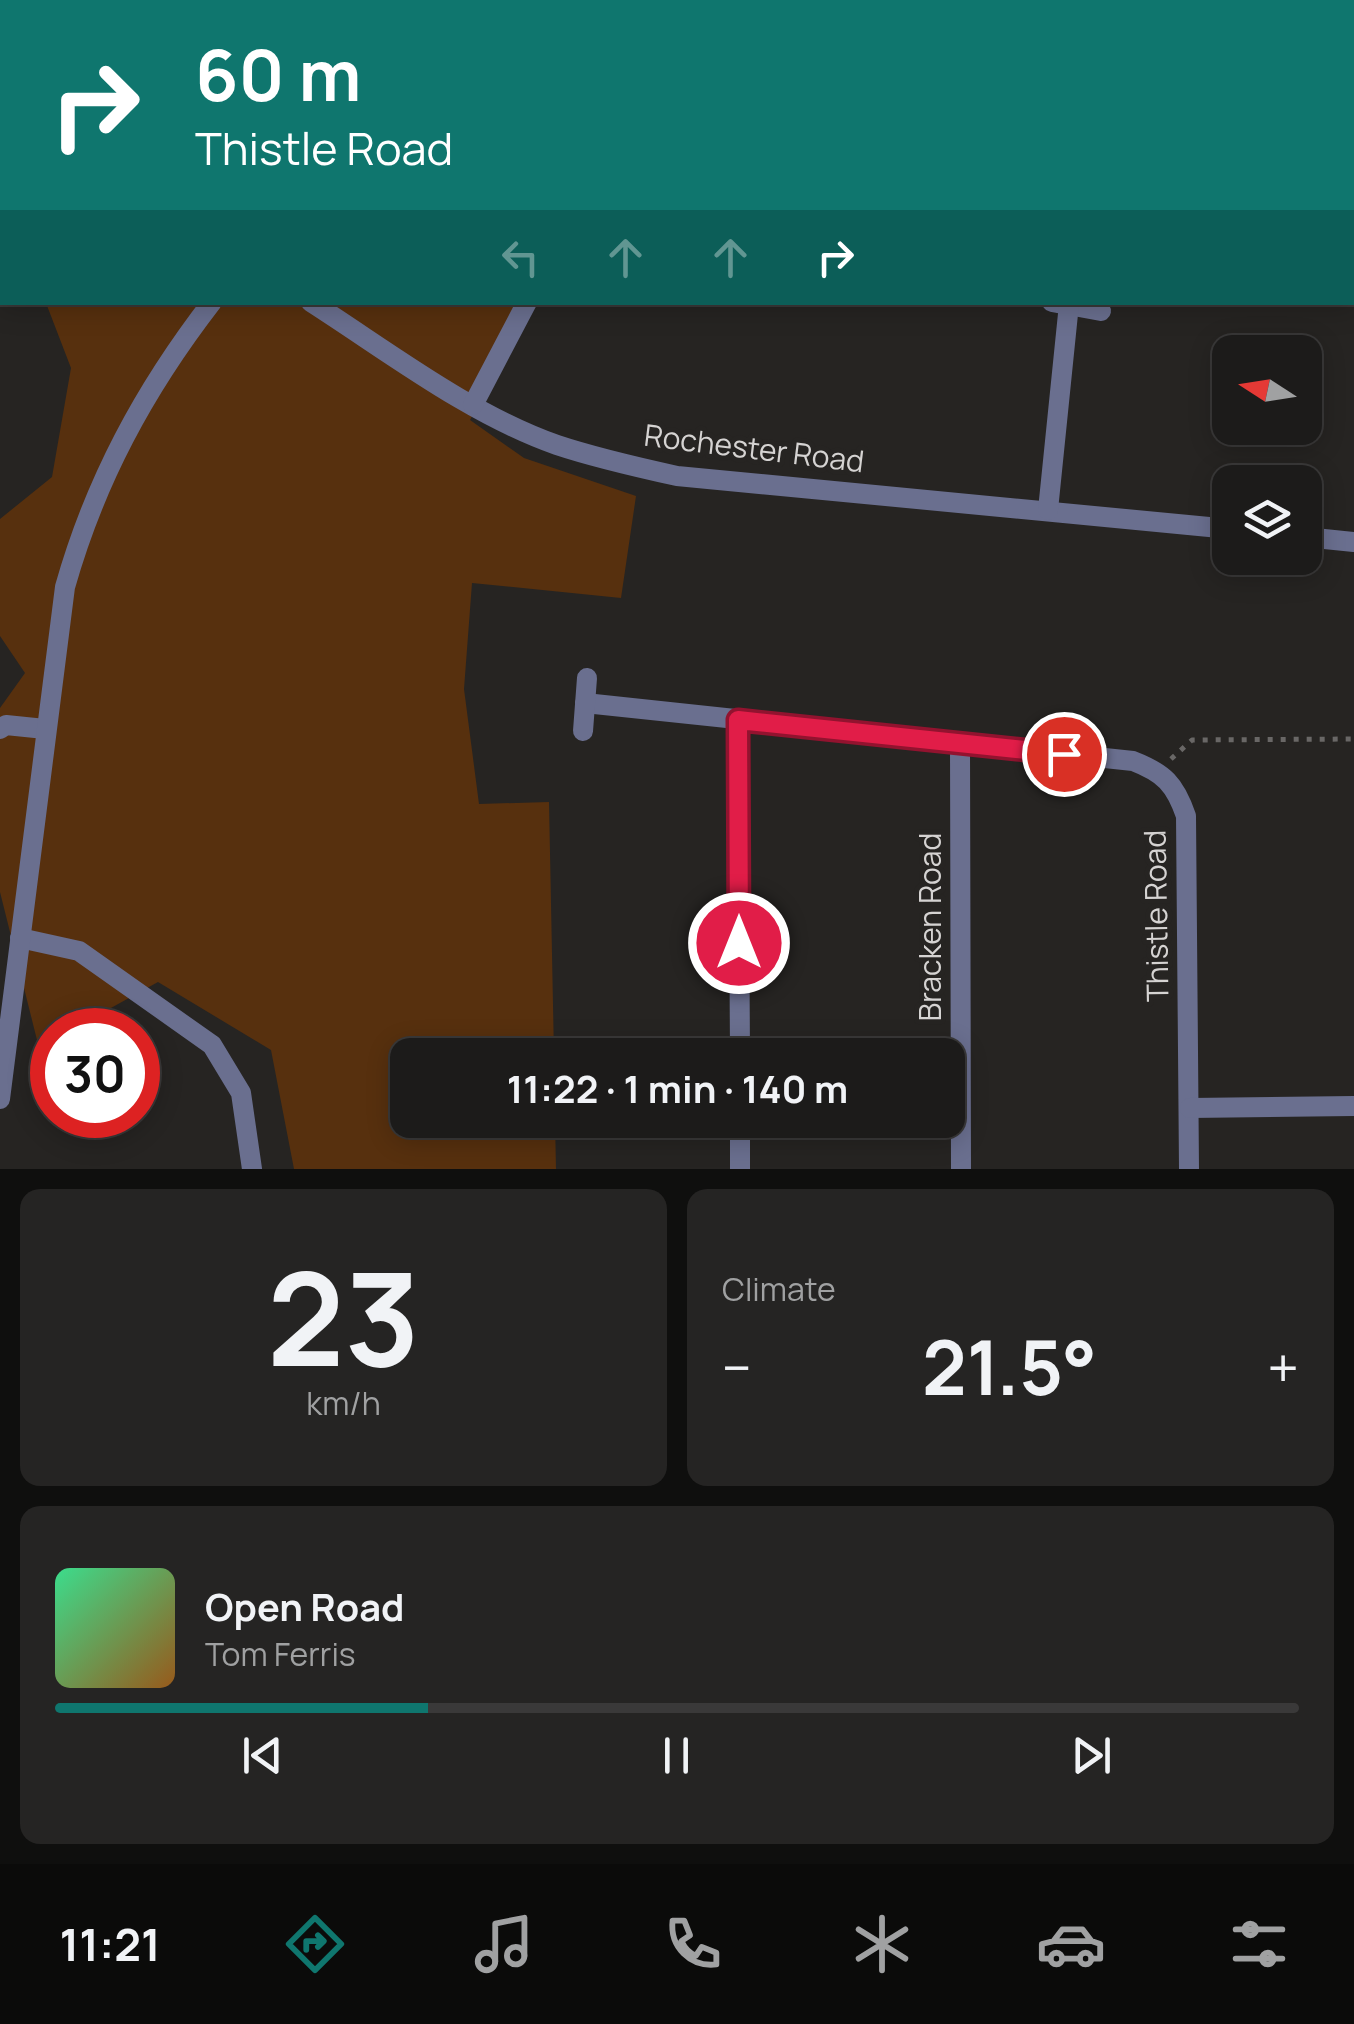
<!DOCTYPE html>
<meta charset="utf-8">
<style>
body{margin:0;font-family:Manrope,sans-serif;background:#252423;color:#f1f3f6;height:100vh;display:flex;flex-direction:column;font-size:38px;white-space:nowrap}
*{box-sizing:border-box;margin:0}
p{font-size:32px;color:#a0a1a2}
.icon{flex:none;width:55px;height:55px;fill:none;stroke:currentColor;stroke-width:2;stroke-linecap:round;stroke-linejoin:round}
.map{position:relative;height:1169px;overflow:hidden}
.details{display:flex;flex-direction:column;gap:20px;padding:20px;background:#0f0f0e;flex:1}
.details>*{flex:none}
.guide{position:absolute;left:0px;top:0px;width:1355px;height:305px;box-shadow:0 5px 25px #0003,0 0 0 2px #3a3939;background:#0f766e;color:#fff;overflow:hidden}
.needle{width:65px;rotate:282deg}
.tools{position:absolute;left:1212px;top:335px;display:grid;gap:20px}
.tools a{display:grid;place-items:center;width:110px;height:110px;border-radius:20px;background:#1c1b1a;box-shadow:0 5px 25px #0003,0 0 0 2px #3a3939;font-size:50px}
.speed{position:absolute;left:30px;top:1008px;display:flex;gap:20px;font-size:50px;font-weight:700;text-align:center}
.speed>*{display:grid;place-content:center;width:130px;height:130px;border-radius:50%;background:#1c1b1a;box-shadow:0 5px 25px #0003,0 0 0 2px #3a3939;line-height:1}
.speed .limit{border:15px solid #d22;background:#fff;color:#111}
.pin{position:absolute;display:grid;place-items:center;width:85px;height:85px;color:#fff;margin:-42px;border:5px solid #fff;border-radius:50%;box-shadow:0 2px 10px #0007}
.me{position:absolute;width:110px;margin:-55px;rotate:0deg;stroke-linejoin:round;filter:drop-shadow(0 0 8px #0008)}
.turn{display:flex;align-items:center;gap:35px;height:210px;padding:0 30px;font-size:45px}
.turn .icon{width:130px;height:130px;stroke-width:2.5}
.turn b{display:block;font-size:70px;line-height:85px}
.lanes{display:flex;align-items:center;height:95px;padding:0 30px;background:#0003;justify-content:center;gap:50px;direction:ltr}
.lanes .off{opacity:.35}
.big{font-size:75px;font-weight:700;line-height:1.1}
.details .widget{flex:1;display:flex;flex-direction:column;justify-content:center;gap:15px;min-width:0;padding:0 35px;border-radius:20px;background:#252423}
.details .dial{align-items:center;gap:0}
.dial b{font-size:130px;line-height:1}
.song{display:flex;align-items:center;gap:30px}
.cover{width:120px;height:120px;border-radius:15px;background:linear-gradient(135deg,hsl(150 70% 55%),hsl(30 70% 35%))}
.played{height:10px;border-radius:5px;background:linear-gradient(90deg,#0f766e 30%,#3a3939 30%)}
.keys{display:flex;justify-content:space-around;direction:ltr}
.heat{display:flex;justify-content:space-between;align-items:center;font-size:55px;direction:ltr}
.details .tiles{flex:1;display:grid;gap:20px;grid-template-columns:1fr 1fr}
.widget:last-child{grid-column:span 2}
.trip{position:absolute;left:390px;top:1038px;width:575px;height:100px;border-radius:20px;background:#1c1b1a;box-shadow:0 5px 25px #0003,0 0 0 2px #3a3939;font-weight:700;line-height:100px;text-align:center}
.menu{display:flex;height:160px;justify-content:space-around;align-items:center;background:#0b0b0a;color:#a0a1a2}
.menu .icon{width:70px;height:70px}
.menu .current{color:#0f766e}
.menu b{font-size:45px;color:#f1f3f6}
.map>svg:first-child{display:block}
</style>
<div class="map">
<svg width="1354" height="1169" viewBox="0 0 1354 1169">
<rect width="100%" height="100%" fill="#262422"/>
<g fill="#57300e">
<polygon points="0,0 699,0 2,2 0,237"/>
<polygon points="46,303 534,303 470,420 524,458 636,496 621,598 472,583 464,689 479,804 549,802 554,1055 408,1055 408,1120 555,1120 556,1169 294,1169 271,1050 158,982 71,1030 52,1030 52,1040 39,1048 0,892 0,708 25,673 0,636 0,519 52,477 71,368"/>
</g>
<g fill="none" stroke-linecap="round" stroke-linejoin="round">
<g stroke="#696766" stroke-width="5" stroke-dasharray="5 8" stroke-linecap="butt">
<polyline points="368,2 369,0"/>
<polyline points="1171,759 1192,740 1354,739"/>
</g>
<g stroke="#6a6f8f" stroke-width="20">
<polyline points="915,0 919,2"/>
<polyline points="1340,0 1342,2"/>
<polyline points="688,2 689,0"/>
<polyline points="1352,15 1354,17"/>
<polyline points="0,243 2,243"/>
<polyline points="1352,258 1354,260"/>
<path d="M311 302C389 352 469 414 557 445 596 458 636 467 677 476L1230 529"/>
<polyline points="1052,302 1101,311"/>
<polyline points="473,405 527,302"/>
<polyline points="1048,510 1069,304"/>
<polyline points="1305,537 1354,542"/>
<path d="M585 703 1133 761C1164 773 1175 784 1186 816L1189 1169"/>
<polyline points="738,720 740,1055"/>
<polyline points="0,729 6,725 45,729"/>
<polyline points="583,731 587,678"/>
<polyline points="960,745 961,1169"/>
<polyline points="20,938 79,951 212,1045 241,1093 252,1169"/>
<path d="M0 1099 65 587C95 481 144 390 212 302"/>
<polyline points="1190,1108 1354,1106"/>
<polyline points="740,1120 740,1169"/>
</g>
<g stroke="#b1bbfe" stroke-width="25">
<polyline points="1058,0 1063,2"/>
<polyline points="1352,166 1354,167"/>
</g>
</g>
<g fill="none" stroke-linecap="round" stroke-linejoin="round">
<defs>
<polyline id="route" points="739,943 738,720 1064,754"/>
</defs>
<use href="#route" stroke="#92132f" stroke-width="25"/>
<use href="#route" stroke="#e11d48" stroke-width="18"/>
</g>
<g text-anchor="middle" stroke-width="10" stroke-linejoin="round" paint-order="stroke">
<g font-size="30" fill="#d5d3d2" stroke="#262422">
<text transform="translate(754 449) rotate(7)" y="10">Rochester Road</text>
<text transform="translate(1157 916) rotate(-91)" y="10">Thistle Road</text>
<text transform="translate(931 927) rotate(-90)" y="10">Bracken Road</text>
</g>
</g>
</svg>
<div class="tools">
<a><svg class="needle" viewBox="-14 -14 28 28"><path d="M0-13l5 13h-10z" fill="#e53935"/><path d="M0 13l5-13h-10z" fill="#a0a1a2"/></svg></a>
<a><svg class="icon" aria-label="layers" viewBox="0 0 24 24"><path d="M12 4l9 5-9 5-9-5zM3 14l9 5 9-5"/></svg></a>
</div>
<div class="speed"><div class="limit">30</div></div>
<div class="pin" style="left:1064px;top:754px;background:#d93025"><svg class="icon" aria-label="arrive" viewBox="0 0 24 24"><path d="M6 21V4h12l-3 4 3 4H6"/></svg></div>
<svg class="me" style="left:739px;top:943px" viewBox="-20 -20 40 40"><circle r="17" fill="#e11d48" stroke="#fff" stroke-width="3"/><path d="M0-11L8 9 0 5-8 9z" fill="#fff"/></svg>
<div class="trip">11:22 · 1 min · 140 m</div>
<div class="guide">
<div class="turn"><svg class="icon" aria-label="right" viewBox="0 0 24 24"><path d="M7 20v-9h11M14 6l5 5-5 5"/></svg><div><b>60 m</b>Thistle Road</div></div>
<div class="lanes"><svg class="icon off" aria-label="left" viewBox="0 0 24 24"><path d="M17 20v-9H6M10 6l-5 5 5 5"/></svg><svg class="icon off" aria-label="ahead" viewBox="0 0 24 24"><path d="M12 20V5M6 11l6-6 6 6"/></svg><svg class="icon off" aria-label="ahead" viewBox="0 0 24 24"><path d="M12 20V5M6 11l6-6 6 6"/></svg><svg class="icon" aria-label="right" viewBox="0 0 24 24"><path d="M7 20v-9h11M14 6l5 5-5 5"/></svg></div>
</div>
</div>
<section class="details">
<div class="tiles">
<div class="widget dial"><b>23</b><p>km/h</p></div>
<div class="widget"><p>Climate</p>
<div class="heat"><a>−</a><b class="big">21.5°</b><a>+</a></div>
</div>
<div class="widget">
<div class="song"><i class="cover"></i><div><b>Open Road</b><p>Tom Ferris</p></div></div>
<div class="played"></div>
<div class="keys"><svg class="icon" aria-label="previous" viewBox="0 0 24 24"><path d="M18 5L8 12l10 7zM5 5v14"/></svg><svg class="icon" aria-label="pause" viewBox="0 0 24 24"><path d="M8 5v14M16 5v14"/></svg><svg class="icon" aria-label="next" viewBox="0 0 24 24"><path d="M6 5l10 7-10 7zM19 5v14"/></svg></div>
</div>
</div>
</section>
<nav class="menu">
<b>11:21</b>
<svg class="icon current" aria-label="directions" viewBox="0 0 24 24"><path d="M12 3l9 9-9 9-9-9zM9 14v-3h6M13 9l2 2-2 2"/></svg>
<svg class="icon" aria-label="music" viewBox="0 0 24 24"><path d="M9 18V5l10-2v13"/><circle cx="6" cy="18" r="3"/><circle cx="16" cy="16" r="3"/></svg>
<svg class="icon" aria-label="phone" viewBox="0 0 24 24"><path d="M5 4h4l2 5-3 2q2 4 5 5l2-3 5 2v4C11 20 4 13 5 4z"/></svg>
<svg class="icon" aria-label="climate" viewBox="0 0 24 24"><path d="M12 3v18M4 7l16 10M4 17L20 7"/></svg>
<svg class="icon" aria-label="car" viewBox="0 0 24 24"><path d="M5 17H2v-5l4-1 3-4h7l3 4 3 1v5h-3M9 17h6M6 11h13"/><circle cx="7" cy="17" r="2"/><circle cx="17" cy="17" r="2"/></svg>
<svg class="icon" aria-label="filters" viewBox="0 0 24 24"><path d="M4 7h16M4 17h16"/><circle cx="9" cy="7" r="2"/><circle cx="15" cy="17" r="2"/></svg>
</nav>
